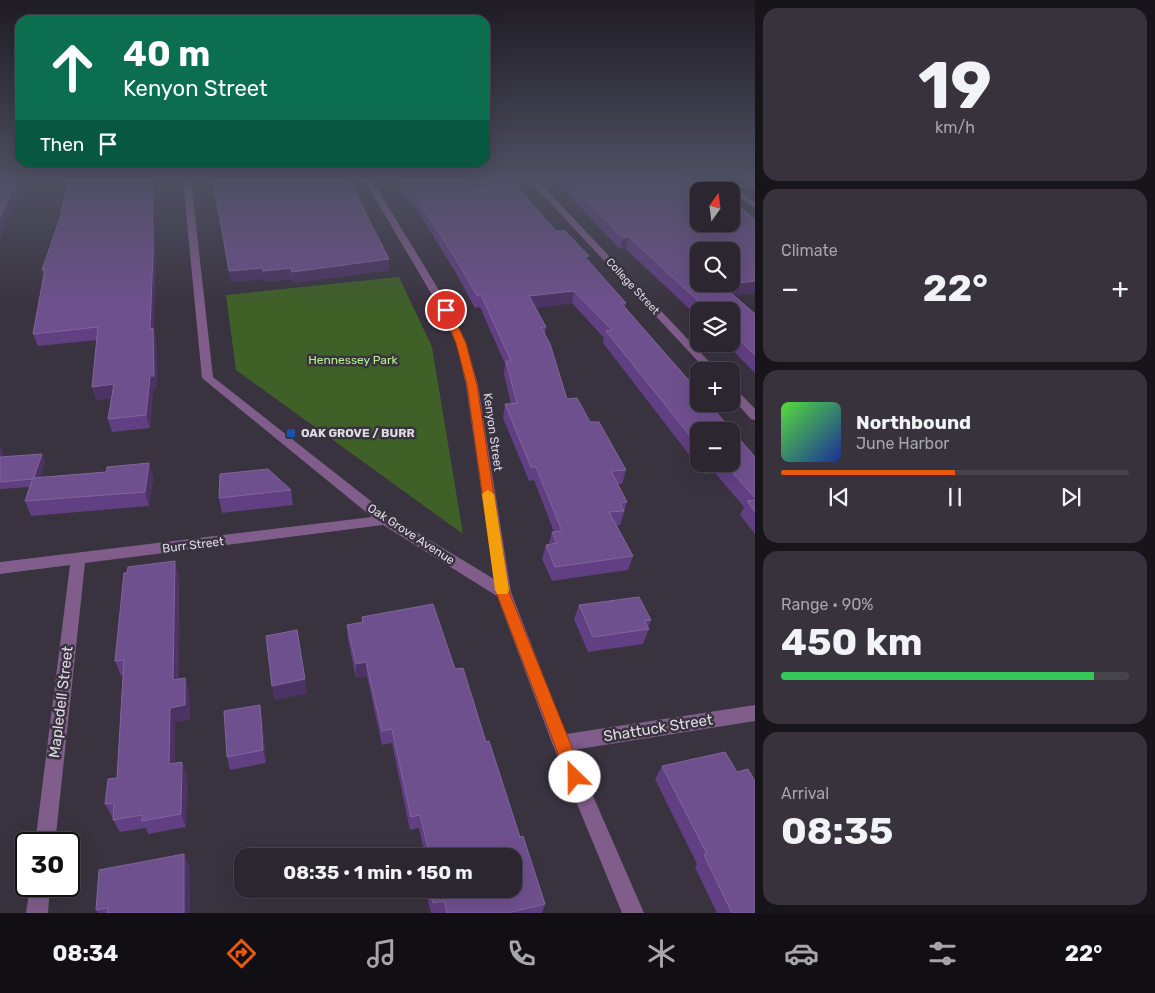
<!DOCTYPE html>
<meta charset="utf-8">
<style>
body{margin:0;font-family:Rubik,sans-serif;background:#37323b;color:#f1f3f6;height:100vh;display:flex;flex-direction:column;font-size:19px;white-space:nowrap}
*{box-sizing:border-box;margin:0}
p{font-size:16px;color:#a6a5aa}
.icon{flex:none;width:28px;height:28px;fill:none;stroke:currentColor;stroke-width:2;stroke-linecap:round;stroke-linejoin:round}
.map{position:relative;flex:1;overflow:hidden}
.details{display:flex;flex-direction:column;gap:8px;padding:8px;background:#18151a;width:400px}
.details>*{flex:none}
.top-card{position:absolute;left:15px;top:15px;width:475px;height:152px;border-radius:15px;box-shadow:0 5px 20px #0002,0 0 0 1px #47434b;background:#0b6e4f;color:#fff;overflow:hidden}
.needle{width:32px;rotate:14deg}
.controls{position:absolute;left:690px;top:182px;display:grid;gap:10px}
.controls a{display:grid;place-items:center;width:50px;height:50px;border-radius:10px;background:#2b262f;box-shadow:0 5px 20px #0002,0 0 0 1px #47434b;font-size:25px}
.speed{position:absolute;left:15px;top:832px;display:flex;gap:10px;font-size:25px;font-weight:700;text-align:center}
.speed>*{display:grid;place-content:center;width:65px;height:65px;border-radius:50%;background:#2b262f;box-shadow:0 5px 20px #0002,0 0 0 1px #47434b;line-height:1}
.speed .limit{border:2px solid #111;border-radius:8px;background:#fff;color:#111}
.pin{position:absolute;display:grid;place-items:center;width:42px;height:42px;color:#fff;margin:-21px;border:2px solid #fff;border-radius:50%;box-shadow:0 1px 5px #0007}
.me{position:absolute;width:55px;margin:-28px;rotate:337deg;stroke-linejoin:round;filter:drop-shadow(0 0 4px #0008)}
.turn{display:flex;align-items:center;gap:18px;height:105px;padding:0 25px;font-size:22px}
.turn .icon{width:65px;height:65px;stroke-width:2.5}
.turn b{display:block;font-size:35px;line-height:42px}
.then{display:flex;align-items:center;height:48px;padding:0 25px;background:#0003;gap:10px;font-size:19px}
.big{font-size:38px;font-weight:700;line-height:1.1}
.details .card{flex:1;display:flex;flex-direction:column;justify-content:center;gap:8px;min-width:0;padding:0 18px;border-radius:15px;background:#37323b}
.details .dial{align-items:center;gap:0}
.dial b{font-size:65px;line-height:1}
.song{display:flex;align-items:center;gap:15px}
.cover{width:60px;height:60px;border-radius:8px;background:linear-gradient(135deg,hsl(110 70% 55%),hsl(230 70% 35%))}
.played{height:5px;border-radius:2px;background:linear-gradient(90deg,#ea580c 50%,#47434b 50%)}
.keys{display:flex;justify-content:space-around;direction:ltr}
.heat{display:flex;justify-content:space-between;align-items:center;font-size:28px;direction:ltr}
.charge{height:8px;border-radius:4px;background:linear-gradient(90deg,#34c759 90%,#47434b 0)}
.trip{position:absolute;left:234px;top:848px;width:288px;height:50px;border-radius:15px;background:#2b262f;box-shadow:0 5px 20px #0002,0 0 0 1px #47434b;font-weight:700;line-height:50px;text-align:center}
.dock{display:flex;height:80px;justify-content:space-around;align-items:center;background:#110f13;color:#a6a5aa}
.dock .icon{width:35px;height:35px}
.dock .on{color:#ea580c}
.dock b{font-size:22px;color:#f1f3f6}
main{display:flex;flex:1;min-height:0}
.map>svg:first-child{display:block}
</style>
<main>
<div class="map">
<svg width="755" height="913" viewBox="0 0 755 913">
<rect width="100%" height="100%" fill="#39333f"/>
<polygon fill="#3f6026" points="399,277 432,347 463,534 236,370 226,295"/>
<g fill="none" stroke-linecap="round" stroke-linejoin="round">
<g fill="#805d8b" fill-rule="evenodd">
<polygon points="183,180 191,180 213,377 390,516 494,579 466,385 456,343 441,310 364,180 372,180 451,310 466,343 478,385 511,592 566,734 755,705 755,721 573,750 644,913 622,913 552,743 497,596 383,525 85,563 55,844 35,844 70,565 0,574 0,562 372,517 202,378"/>
<polygon points="529,180 537,180 718,371 707,371"/>
<polygon points="715,180 724,180 730,185 755,184 755,188 736,189 755,202 755,208"/>
<polygon points="731,387 735,388 755,409 755,420 751,419 731,397"/>
<polygon points="30,886 50,886 48,913 26,913"/>
</g>
</g>
<g fill="#613f83" fill-rule="evenodd">
<polygon points="68,180 154,180 155,265 154,330 156,341 157,388 153,389 150,428 112,432 108,419 111,398 96,400 97,340 38,346 33,334 44,275 42,270 60,218"/>
<polygon points="213,180 389,270 293,283 292,279 264,282 264,279 231,282"/>
<path d="M397 180H532L531 185 517 187 556 231 588 260 626 303 625 307 755 457V534L740 515 744 507 715 473 704 474 603 343 604 338 572 303 535 308 546 327 545 334 567 399 590 422 626 470 622 484H617L627 502 620 525H616L633 556 628 570 552 581 542 559 546 545 549 544 552 532H554L534 480 529 481 503 418 505 404H511L504 374 505 364 480 307 475 308 456 273 413 203H410ZM699 431 731 464H699Z"/>
<polygon points="539,180 702,180 755,293 733,295 755,314 755,373 726,344 731,344 731,311 699,311 699,318 626,249 620,249 557,183 543,184"/>
<polygon points="0,446 3,453 2,457 45,461 40,477 106,472 149,463 153,478 149,506 31,516 25,501 29,487 0,489"/>
<polygon points="291,490 293,505 222,513 219,498"/>
<polygon points="179,576 178,679 185,678 189,692 190,719 175,722 175,763 187,775 186,827 148,834 146,828 120,832 113,820 113,817 112,817 105,804 117,778 123,675 121,676 115,661"/>
<polygon points="579,605 651,620 648,627 649,629 643,644 588,652 574,619"/>
<polygon points="362,617 455,669 486,742 520,837 545,904 542,913 431,913 425,889 512,889 512,856 425,856 419,828 410,830 392,743 382,745 367,676 356,678 348,640 347,625 362,623"/>
<polygon points="262,719 266,763 230,770 227,757"/>
<polygon points="662,766 737,772 755,913 717,913 695,867 697,864 655,779"/>
<polygon points="184,854 189,866 190,913 98,913 96,910"/>
</g>
<g fill="#4c3364">
<polygon points="17,180 26,180 0,239 0,218"/>
<polygon points="152,180 154,180 155,265 154,330 156,341 157,388 153,389 150,428 146,415"/>
<polygon points="508,180 532,180 531,185 507,188"/>
<polygon points="544,180 557,180 557,183 543,184"/>
<polygon points="629,237 626,249 620,249 623,238"/>
<polygon points="389,259 389,270 293,283 292,272"/>
<polygon points="262,268 264,279 231,282 229,271"/>
<polygon points="291,268 292,279 264,282 263,271"/>
<polygon points="755,281 755,293 717,297 722,285"/>
<polygon points="574,291 572,303 527,309 529,296"/>
<polygon points="114,384 118,397 96,400 92,387"/>
<polygon points="0,446 3,453 0,464"/>
<polygon points="42,454 45,461 37,486 33,479"/>
<polygon points="149,463 153,478 149,506 145,492"/>
<polygon points="175,561 179,576 177,694 173,680"/>
<polygon points="366,662 367,676 356,678 356,664"/>
<polygon points="185,678 189,692 190,719 175,722 175,777 169,764 170,708"/>
<polygon points="305,679 307,694 274,700 272,686"/>
<polygon points="260,705 262,719 266,763 263,750"/>
<polygon points="182,762 187,775 186,827 181,814"/>
<polygon points="184,854 189,866 190,913 184,913"/>
</g>
<g fill="#6f508e" stroke="#80659b" fill-rule="evenodd">
<polygon points="0,180 17,180 0,218"/>
<polygon points="68,180 152,180 153,253 150,329 153,328 154,376 150,376 146,415 108,419 114,384 92,387 98,327 33,334 45,269 42,270 60,218"/>
<polygon points="213,180 349,180 389,259 292,272 291,268 263,271 262,268 229,271"/>
<polygon points="404,180 511,180 556,231 565,231 589,256 585,257 626,303 621,303 699,392 699,404 709,404 755,457 755,498 725,464 731,464 731,431 699,431 699,447 606,331 612,330 574,291 529,296 546,327 541,327 550,344 567,399 577,398 590,422 599,422 626,470 611,471 627,502 620,503 624,511 609,512 633,556 555,567 546,545 557,543 552,532 562,531 536,467 531,467 505,404 517,403 506,361 511,361 481,295 477,296 457,261 413,192 411,192"/>
<path d="M566 180H702L718 191H699V224H731V201L755 219V281L722 285 755 314V355L731 332V311H709L629 237 623 238ZM699 251H731V284H699Z"/>
<polygon points="42,454 34,477 32,479 0,482 0,457"/>
<polygon points="149,463 145,492 25,501 33,478 106,472 107,467"/>
<polygon points="268,469 291,490 219,498 220,474"/>
<polygon points="755,500 755,512 747,501"/>
<polygon points="175,561 173,680 185,678 185,705 170,708 169,764 182,762 181,814 142,821 142,815 113,820 114,803 105,804 108,779 117,778 124,660 115,661 124,573 127,573 128,567"/>
<polygon points="639,597 651,620 644,621 649,629 593,637 579,605"/>
<polygon points="433,604 455,669 463,668 486,742 489,741 520,837 523,836 545,904 508,913 447,913 444,901 433,903 429,889 512,889 512,856 430,856 420,815 411,817 392,729 382,731 366,662 356,664 347,625 363,622 362,617"/>
<polygon points="297,630 305,679 272,686 266,636"/>
<polygon points="260,705 263,750 227,757 224,711"/>
<polygon points="725,752 737,772 748,769 755,781 755,913 732,913 704,855 707,854 662,766"/>
<polygon points="184,854 184,913 107,913 108,908 96,910 99,870"/>
</g>
<linearGradient id="sky" x2="0" y2="1"><stop stop-color="#1f1c23"/><stop offset="0.58" stop-color="#4e5063"/><stop offset="1" stop-color="#4e5063" stop-opacity="0"/></linearGradient>
<rect width="755" height="308" fill="url(#sky)"/>
<polygon fill="#ea580c" stroke="#983908" points="443,308 450,310 466,343 477,385 509,592 584,777 581,783 575,785 569,783 567,777 496,592 467,385 456,343 442,310"/>
<polygon fill="#f59e0b" points="488,490 494,494 509,590 507,594 497,594 495,590 482,494"/>
<rect fill="#1a4fb4" stroke="#39333f" stroke-width="2" x="286" y="428" width="10" height="10" rx="2.5"/>
<g text-anchor="middle" stroke-width="5" stroke-linejoin="round" paint-order="stroke">
<g font-size="11" fill="#dfdbe3" stroke="#39333f">
<text transform="translate(633 286) rotate(47)" y="4">College Street</text>
</g>
<g font-size="12" fill="#b5f489" stroke="#39333f">
<text x="353" y="364">Hennessey Park</text>
</g>
<g font-size="12" fill="#dfdbe3" stroke="#39333f">
<text transform="translate(493 432) rotate(82)" y="4">Kenyon Street</text>
<text transform="translate(411 534) rotate(33)" y="4">Oak Grove Avenue</text>
<text transform="translate(193 545) rotate(-7)" y="4">Burr Street</text>
</g>
<g font-size="12" font-weight="bold" fill="#dfdbe3" stroke="#39333f" text-anchor="start">
<text x="301" y="437">OAK GROVE / BURR</text>
</g>
<g font-size="15" fill="#dfdbe3" stroke="#39333f">
<text transform="translate(61 702) rotate(-83)" y="5">Mapledell Street</text>
<text transform="translate(658 728) rotate(-9)" y="5">Shattuck Street</text>
</g>
</g>
</svg>
<div class="controls">
<a><svg class="needle" viewBox="-14 -14 28 28"><path d="M0-13l5 13h-10z" fill="#e53935"/><path d="M0 13l5-13h-10z" fill="#a6a5aa"/></svg></a>
<a><svg class="icon" aria-label="search" viewBox="0 0 24 24"><circle cx="10" cy="10" r="6"/><path d="M15 15l6 6"/></svg></a>
<a><svg class="icon" aria-label="layers" viewBox="0 0 24 24"><path d="M12 4l9 5-9 5-9-5zM3 14l9 5 9-5"/></svg></a>
<a>+</a>
<a>−</a>
</div>
<div class="speed"><div class="limit">30</div></div>
<div class="pin" style="left:446px;top:310px;background:#d93025"><svg class="icon" aria-label="arrive" viewBox="0 0 24 24"><path d="M6 21V4h12l-3 4 3 4H6"/></svg></div>
<svg class="me" style="left:575px;top:777px" viewBox="-20 -20 40 40"><circle r="19" fill="#fff"/><path d="M0-13L10 11 0 6-10 11z" fill="#ea580c"/></svg>
<div class="trip">08:35 · 1 min · 150 m</div>
<div class="top-card">
<div class="turn"><svg class="icon" aria-label="ahead" viewBox="0 0 24 24"><path d="M12 20V5M6 11l6-6 6 6"/></svg><div><b>40 m</b>Kenyon Street</div></div>
<div class="then">Then<svg class="icon" aria-label="arrive" viewBox="0 0 24 24"><path d="M6 21V4h12l-3 4 3 4H6"/></svg></div>
</div>
</div>
<section class="details">
<div class="card dial"><b>19</b><p>km/h</p></div>
<div class="card"><p>Climate</p>
<div class="heat"><a>−</a><b class="big">22°</b><a>+</a></div>
</div>
<div class="card">
<div class="song"><i class="cover"></i><div><b>Northbound</b><p>June Harbor</p></div></div>
<div class="played"></div>
<div class="keys"><svg class="icon" aria-label="previous" viewBox="0 0 24 24"><path d="M18 5L8 12l10 7zM5 5v14"/></svg><svg class="icon" aria-label="pause" viewBox="0 0 24 24"><path d="M8 5v14M16 5v14"/></svg><svg class="icon" aria-label="next" viewBox="0 0 24 24"><path d="M6 5l10 7-10 7zM19 5v14"/></svg></div>
</div>
<div class="card"><p>Range · 90%</p><b class="big">450 km</b><div class="charge"></div></div>
<div class="card"><p>Arrival</p><b class="big">08:35</b></div>
</section>
</main>
<nav class="dock">
<b>08:34</b>
<svg class="icon on" aria-label="directions" viewBox="0 0 24 24"><path d="M12 3l9 9-9 9-9-9zM9 14v-3h6M13 9l2 2-2 2"/></svg>
<svg class="icon" aria-label="music" viewBox="0 0 24 24"><path d="M9 18V5l10-2v13"/><circle cx="6" cy="18" r="3"/><circle cx="16" cy="16" r="3"/></svg>
<svg class="icon" aria-label="phone" viewBox="0 0 24 24"><path d="M5 4h4l2 5-3 2q2 4 5 5l2-3 5 2v4C11 20 4 13 5 4z"/></svg>
<svg class="icon" aria-label="climate" viewBox="0 0 24 24"><path d="M12 3v18M4 7l16 10M4 17L20 7"/></svg>
<svg class="icon" aria-label="car" viewBox="0 0 24 24"><path d="M5 17H2v-5l4-1 3-4h7l3 4 3 1v5h-3M9 17h6M6 11h13"/><circle cx="7" cy="17" r="2"/><circle cx="17" cy="17" r="2"/></svg>
<svg class="icon" aria-label="filters" viewBox="0 0 24 24"><path d="M4 7h16M4 17h16"/><circle cx="9" cy="7" r="2"/><circle cx="15" cy="17" r="2"/></svg>
<b>22°</b>
</nav>
